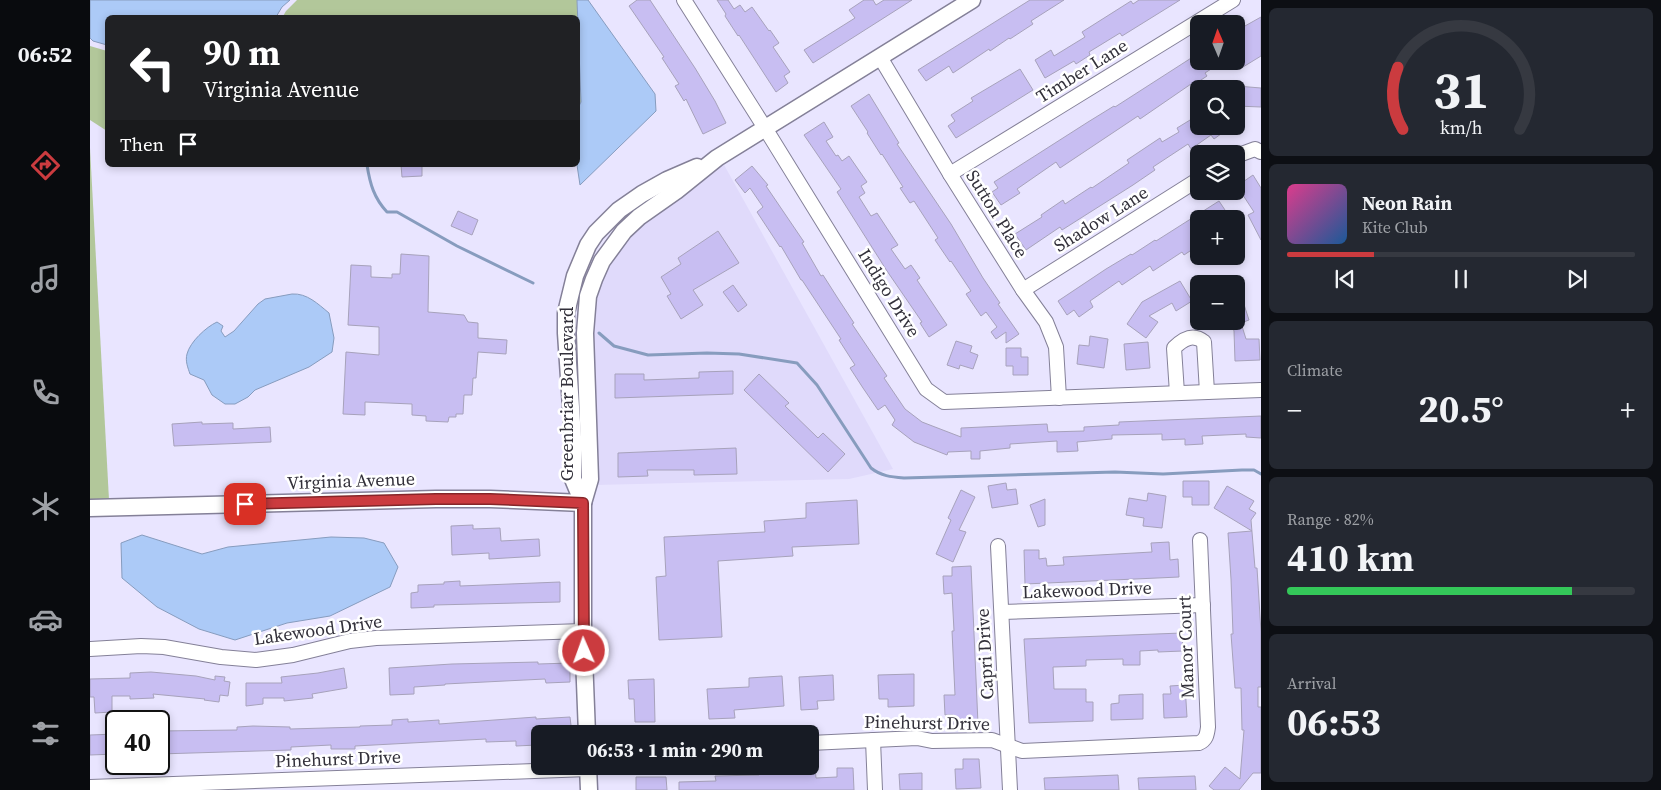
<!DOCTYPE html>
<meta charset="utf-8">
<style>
body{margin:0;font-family:"Source Serif 4",serif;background:#242831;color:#f1f3f6;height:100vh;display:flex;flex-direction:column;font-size:19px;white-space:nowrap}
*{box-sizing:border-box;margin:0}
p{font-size:16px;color:#9ea1a6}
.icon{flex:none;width:28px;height:28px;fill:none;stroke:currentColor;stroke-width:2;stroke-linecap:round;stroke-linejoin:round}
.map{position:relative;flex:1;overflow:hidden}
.drawer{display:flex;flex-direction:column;gap:8px;padding:8px;background:#0d0f14;width:400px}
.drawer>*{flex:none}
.banner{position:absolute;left:15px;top:15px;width:475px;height:152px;border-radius:8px;box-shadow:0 2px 8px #0003;background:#202124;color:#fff;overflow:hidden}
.needle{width:32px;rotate:358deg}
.fabs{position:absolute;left:1100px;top:15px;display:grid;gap:10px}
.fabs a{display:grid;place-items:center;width:55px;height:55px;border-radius:8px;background:#171b24;box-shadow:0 2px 8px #0003;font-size:25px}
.speed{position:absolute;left:15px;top:710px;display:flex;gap:10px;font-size:25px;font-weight:700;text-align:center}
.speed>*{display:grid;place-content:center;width:65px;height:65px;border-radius:50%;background:#171b24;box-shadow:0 2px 8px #0003;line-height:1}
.speed .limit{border:2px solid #111;border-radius:8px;background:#fff;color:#111}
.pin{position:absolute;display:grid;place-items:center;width:42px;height:42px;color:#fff;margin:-21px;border-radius:10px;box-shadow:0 2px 8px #0006}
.me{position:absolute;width:55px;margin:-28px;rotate:358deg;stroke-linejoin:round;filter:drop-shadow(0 0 4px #0008)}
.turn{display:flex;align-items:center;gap:18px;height:105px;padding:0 15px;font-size:22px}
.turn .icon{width:65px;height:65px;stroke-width:2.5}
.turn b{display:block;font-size:35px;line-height:42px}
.then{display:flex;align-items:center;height:48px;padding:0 15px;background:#0003;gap:10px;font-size:19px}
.big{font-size:38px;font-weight:700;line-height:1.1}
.drawer .widget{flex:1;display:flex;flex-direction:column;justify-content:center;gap:8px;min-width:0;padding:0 18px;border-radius:8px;background:#242831}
.drawer .dial{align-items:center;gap:0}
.dial svg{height:130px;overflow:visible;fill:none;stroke:#363941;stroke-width:7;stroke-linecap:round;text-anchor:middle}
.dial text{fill:#f1f3f6;stroke:none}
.song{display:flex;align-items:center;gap:15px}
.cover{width:60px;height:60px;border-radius:8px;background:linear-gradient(135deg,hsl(330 70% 55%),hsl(210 70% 35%))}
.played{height:5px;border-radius:2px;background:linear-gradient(90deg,#cb3b3f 25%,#363941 25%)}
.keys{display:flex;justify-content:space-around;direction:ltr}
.heat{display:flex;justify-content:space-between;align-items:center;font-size:28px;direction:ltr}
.charge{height:8px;border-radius:4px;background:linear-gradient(90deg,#34c759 82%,#363941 0)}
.trip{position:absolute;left:441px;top:725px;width:288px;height:50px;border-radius:8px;background:#171b24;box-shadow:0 2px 8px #0003;font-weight:700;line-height:50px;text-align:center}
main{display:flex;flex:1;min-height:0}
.tabs{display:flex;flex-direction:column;width:90px;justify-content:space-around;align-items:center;background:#090b0e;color:#9ea1a6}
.tabs .icon{width:35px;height:35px}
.tabs .on{color:#cb3b3f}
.tabs b{font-size:22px;color:#f1f3f6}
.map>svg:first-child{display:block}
</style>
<main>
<nav class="tabs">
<b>06:52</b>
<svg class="icon on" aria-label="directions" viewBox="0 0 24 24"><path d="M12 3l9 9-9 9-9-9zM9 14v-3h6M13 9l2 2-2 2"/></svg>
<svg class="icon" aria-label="music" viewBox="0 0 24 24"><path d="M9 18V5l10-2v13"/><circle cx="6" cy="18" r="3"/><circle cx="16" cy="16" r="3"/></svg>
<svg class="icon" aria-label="phone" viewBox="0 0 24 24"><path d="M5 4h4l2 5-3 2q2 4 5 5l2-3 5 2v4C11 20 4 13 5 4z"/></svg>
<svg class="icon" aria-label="climate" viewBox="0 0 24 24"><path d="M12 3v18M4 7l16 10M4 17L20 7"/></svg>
<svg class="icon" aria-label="car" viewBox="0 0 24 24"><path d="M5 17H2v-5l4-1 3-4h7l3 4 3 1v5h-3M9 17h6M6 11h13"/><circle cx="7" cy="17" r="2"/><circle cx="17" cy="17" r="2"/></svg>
<svg class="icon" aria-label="filters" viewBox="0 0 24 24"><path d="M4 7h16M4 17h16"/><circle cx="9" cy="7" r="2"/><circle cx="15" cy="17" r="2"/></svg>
</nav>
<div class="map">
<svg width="1171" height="790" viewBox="0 0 1171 790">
<rect width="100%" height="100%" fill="#e9e5ff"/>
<polygon fill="#e0dafb" points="633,163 803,469 759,479 505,485 502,314 509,282 526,250 552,223"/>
<g fill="#b2c79a">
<polygon points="207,0 487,0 491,102 488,108 488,18 192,18 196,11"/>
<polygon points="0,46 17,51 17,131 0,120"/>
<polygon points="0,148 19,500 0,501"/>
</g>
<g fill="#accaf7" stroke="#879cbe">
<polygon points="0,0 200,0 192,7 186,17 18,18 17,45 3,41 0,38"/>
<polygon points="487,0 498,0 565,94 566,111 490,185 487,165 488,108 491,102"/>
<path d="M202 294C217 293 228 304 239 313L244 338 242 352 219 367 165 390 158 397 145 404H135L122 395 114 380 100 374C98 368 95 361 97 354 100 342 116 327 127 322L133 326 131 331 135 337 144 331 168 304 175 299Z"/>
<polygon points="52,535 112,554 138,547 241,537 274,538 294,543 308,567 300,587 240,616 197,623 145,640 109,629 67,607 32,578 31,543"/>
</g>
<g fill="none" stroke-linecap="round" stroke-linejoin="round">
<g stroke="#879cbe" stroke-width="3">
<path d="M277 165C280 184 284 198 297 212H307L367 246 443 283"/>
<path d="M509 333 524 346 558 355 617 353 649 354 707 363 727 385 781 468C791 476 801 477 814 478L1025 472 1073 474 1152 470H1164L1171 474"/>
</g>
</g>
<g fill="#c8bef2" stroke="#a7a2bb">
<polygon points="547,0 560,0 605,68 625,101 636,123 613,134 596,99 594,101 585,86 589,84 572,58 574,57 539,6"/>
<polygon points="627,0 638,0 644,9 650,5 655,12 662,7 679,31 680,30 689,43 683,47 700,72 694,76 698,83 686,92 649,35 648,36 635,16 636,14"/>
<polygon points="774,0 783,0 786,5 794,0 822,0 723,63 714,50 765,18 759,10"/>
<polygon points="940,0 974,0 941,21 943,24 920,39 919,38 900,51 899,49 863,73 859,66 836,81 828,70"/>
<polygon points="1049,0 1090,0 1032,36 1030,33 999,52 1000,55 986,64 984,61 955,78 945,60 961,50 964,56 995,37 992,32 1041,1 1043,4"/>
<polygon points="1171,17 1171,56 1153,67 1146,57 1146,31"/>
<polygon points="1109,53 1109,61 1133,61 1115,73 1117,76 1102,86 1101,84 1050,119 1048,116 970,168 966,162 927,189 930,193 911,205 902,192 908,188 904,182 998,122 1024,106 1025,107"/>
<polygon points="930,69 943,90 866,138 858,126 865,121 861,115 883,101 881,98"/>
<polygon points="1147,86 1171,88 1171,107 1146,106"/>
<polygon points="779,94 809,143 807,144 861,224 893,278 910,303 908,304 929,334 916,343 916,332 906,339 901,332 907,327 896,312 891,316 876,294 881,291 861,261 860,262 845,240 848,238 824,201 820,203 810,188 813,187 792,154 791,155 777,133 778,132 761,106"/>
<polygon points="1105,117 1109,123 1109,126 1142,126 1124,139 1121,135 1101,149 1098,144 1063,167 1065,170 1043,185 972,230 970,227 936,250 925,234 952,217 951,215 973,200 975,204 1001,187 1002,188 1039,163 1037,160 1070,138 1072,142 1089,132 1087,128"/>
<polygon points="734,122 743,137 736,141 746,156 748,155 752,161 759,156 777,182 771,186 775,193 769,197 781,216 787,213 808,245 801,249 815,269 821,265 830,278 827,280 857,325 839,337 830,323 832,322 797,271 747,192 751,189 714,135"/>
<polygon points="311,165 332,165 332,176 312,177"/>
<polygon points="662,166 678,185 676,186 714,242 712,243 731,276 733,275 747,297 764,323 762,324 797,376 794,378 815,409 832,422 871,437 871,428 957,424 958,432 994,431 994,427 1029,425 1029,422 1171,416 1171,438 1156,437 1156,434 1112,436 1113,444 1095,445 1095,439 1072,440 1072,434 1022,435 1022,439 987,442 988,451 967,452 967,441 920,444 920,448 890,451 890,459 881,459 881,451 858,452 857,455 824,442 802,425 805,420 795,405 788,410 773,388 760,368 765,365 749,340 751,339 712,280 711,280 691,246 690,247 667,212 673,207 660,188 655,193 645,180"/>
<polygon points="1163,175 1171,188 1171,240 1158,215 1164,212 1147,186"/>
<polygon points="1129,201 1141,219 1109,219 1109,245 1094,255 1092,252 1063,271 1060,266 1032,285 1029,281 1000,301 1003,307 989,317 984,310 977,315 968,301 1016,269 1041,254 1042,255 1065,240 1066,241"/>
<polygon points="368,211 388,220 382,235 361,226"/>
<polygon points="628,231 649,263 603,290 613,305 591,319 577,296 581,294 571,277 591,264 588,258"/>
<polygon points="311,254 339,256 338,312 374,315 378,322 388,323 388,338 417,340 416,354 388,352 386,378 383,378 382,395 374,395 373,414 366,414 366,417 359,417 358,422 336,421 336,416 322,415 322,404 275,402 275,415 253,414 256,352 289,355 289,327 258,325 261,265 281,266 281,277 302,278 302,274 310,274"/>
<polygon points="1090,281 1102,301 1086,311 1082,303 1059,316 1068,322 1056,338 1037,324 1052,302"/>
<polygon points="643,285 657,305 648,312 633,292"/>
<polygon points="1146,286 1148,286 1159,320 1151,323 1156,339 1169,339 1170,360 1145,361 1144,331 1141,321 1146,321"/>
<polygon points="1000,336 1018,339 1014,368 987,364 989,345 999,346"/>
<polygon points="866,341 882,346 880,352 888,355 883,369 870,365 869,369 857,365"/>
<polygon points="1058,342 1060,368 1036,370 1034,344"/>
<polygon points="916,348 931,348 931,357 938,357 938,375 923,375 923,366 916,366"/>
<polygon points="643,371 643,394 525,398 525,374 554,374 554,380 609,378 609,372"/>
<polygon points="669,374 699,403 695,406 728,438 733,433 755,454 738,472 654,390"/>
<polygon points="112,422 112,424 143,423 143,429 180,427 181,442 84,446 82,424"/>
<polygon points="646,448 647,474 604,475 604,470 557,470 558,476 528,477 528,453"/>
<polygon points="1093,481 1119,481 1119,505 1102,505 1102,497 1093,497"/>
<polygon points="916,483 917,490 926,489 928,504 902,508 898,486"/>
<polygon points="1137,486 1164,501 1159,509 1166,513 1161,520 1165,568 1167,568 1171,632 1171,687 1168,687 1168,707 1171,707 1171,773 1163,773 1149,790 1124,790 1119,786 1135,767 1150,779 1154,730 1152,730 1151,688 1145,688 1141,634 1143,634 1141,579 1138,533 1162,531 1124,508"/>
<polygon points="871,490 885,497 869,530 876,532 863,562 846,554 861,520 858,518"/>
<polygon points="1058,493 1076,496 1072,528 1053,526 1054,518 1036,515 1039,498 1057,501"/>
<polygon points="955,499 955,525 948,527 940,505"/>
<polygon points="767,500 769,544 702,547 703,556 628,561 632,637 569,640 566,577 576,576 574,537 675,532 674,521 716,518 716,503"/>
<polygon points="383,525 383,529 410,528 411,541 449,539 450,556 399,559 399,553 362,555 361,526"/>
<polygon points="1079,542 1080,560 1088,559 1089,577 935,584 934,550 949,550 949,559 956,558 957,566 974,565 973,557 1062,552 1061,543"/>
<polygon points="881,566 888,724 863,724 863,715 855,715 854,695 865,695 862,631 864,631 862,593 854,594 853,576 862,576 862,567"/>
<polygon points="370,581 370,586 470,582 470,602 344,605 344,607 321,608 321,593 328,592 328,585 354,584 354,582"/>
<polygon points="1092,633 1093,651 1068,652 1068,650 1050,651 1050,665 1033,665 1033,659 996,660 996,666 963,667 964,689 996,689 996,702 1003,702 1003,721 939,723 934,639"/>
<polygon points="448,662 448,664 480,663 480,682 456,683 455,679 355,684 355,685 324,687 324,694 300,695 299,668 362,664"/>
<polygon points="254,668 257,688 222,694 223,698 194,701 194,698 173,698 173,704 156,706 156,683 192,683 191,677 228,673"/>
<polygon points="61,672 106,676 125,680 125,676 135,677 134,681 140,682 138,696 130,695 129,702 114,700 115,699 63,694 64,698 40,699 40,696 22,696 22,712 5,713 4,697 0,697 0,679 40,678 40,673"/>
<polygon points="824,674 824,706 798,707 798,699 789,699 788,675"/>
<polygon points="743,675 744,700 727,701 728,709 711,710 709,677"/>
<polygon points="692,676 694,706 644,710 645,718 619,719 617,689 659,687 659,678"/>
<polygon points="564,679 565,722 545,722 544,699 539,699 538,680"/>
<polygon points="1095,685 1097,717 1074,718 1073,694 1081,694 1080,686"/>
<polygon points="1053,694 1053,719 1021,720 1021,704 1029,703 1029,695"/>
<polygon points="446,717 446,719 480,717 482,734 447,734 447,745 426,746 426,741 396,742 396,739 265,746 265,749 241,749 241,745 201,747 201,750 69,754 69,731 147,730 147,727 163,726 200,727 200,729 270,727 270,726 302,725 302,720 318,719 318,722 349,720 349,724"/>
<polygon points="26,734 26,754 0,755 0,735"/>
<polygon points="873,759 889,759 891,788 866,789 865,769 873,769"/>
<polygon points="725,768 726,778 747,777 747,768 763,768 764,790 589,790 589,782 626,781 625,776 669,775 669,772 692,771 692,770"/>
<polygon points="832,773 832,790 810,790 809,774"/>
<polygon points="1028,775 1029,790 955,790 954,778"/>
<polygon points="1105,776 1106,790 1049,790 1048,778"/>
<polygon points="546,777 576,777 577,790 546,790"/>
</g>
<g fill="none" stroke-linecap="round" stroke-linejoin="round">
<defs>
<g id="minor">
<polyline points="594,0 675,128 836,389 854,402 1171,390"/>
<polyline points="790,57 860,174 933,290 956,322 966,347 969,398"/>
<polyline points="1146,156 1165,149 1171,152"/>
<polyline points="860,174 1143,0"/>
<polyline points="933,290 1109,179"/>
<path d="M1087 393 1084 348C1093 339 1103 333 1114 342L1117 392"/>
<polyline points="908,546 920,790"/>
<polyline points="912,612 1113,605"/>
<polyline points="0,649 51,646 74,647 131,657 166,660 203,655 260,641 286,638 493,631"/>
<polyline points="783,740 785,790"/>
<path d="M720 743 827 738 842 741 902 740 932 751 1109 743C1116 740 1117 735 1118 727L1110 540"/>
<polyline points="0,787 498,769"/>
</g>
<g id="tertiary">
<polyline points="493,503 483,479 483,437 476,333 476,313 485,276 498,245 506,233 529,210 552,194 577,180 607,167"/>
<polyline points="0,508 346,499 400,499 493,503"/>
<polyline points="497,734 493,631 493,503 500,479 495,333 498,296 504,279 512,261 534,231 549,217 586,191 627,158 882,0"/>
<polyline points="498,766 499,790"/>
</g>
</defs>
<use href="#minor" stroke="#848098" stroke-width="16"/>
<use href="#tertiary" stroke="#848098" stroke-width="19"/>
<use href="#minor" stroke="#fff" stroke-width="14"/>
<use href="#tertiary" stroke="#fff" stroke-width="16"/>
</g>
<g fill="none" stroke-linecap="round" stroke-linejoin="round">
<defs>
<polyline id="route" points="155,504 346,499 400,499 493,503 494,651"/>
</defs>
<use href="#route" stroke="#842629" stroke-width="12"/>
<use href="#route" stroke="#cb3b3f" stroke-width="9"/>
</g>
<g text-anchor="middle" stroke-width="5" stroke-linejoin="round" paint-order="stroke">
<g font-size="18" fill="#32303a" stroke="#fff">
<text transform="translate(992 71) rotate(-32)" y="6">Timber Lane</text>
<text transform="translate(907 214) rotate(58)" y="6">Sutton Place</text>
<text transform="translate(1011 219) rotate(-32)" y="6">Shadow Lane</text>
<text transform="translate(799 293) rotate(58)" y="6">Indigo Drive</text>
<text transform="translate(477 394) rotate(-90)" y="6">Greenbriar Boulevard</text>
<text transform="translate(261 481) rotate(-2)" y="6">Virginia Avenue</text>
<text transform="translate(997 590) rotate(-2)" y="6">Lakewood Drive</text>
<text transform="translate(228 630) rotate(-8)" y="6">Lakewood Drive</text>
<text transform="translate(1096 647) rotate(-92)" y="6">Manor Court</text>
<text transform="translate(895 654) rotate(-93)" y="6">Capri Drive</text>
<text transform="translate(837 723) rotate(1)" y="6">Pinehurst Drive</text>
<text transform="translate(248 759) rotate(-2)" y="6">Pinehurst Drive</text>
</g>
</g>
</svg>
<div class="fabs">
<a><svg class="needle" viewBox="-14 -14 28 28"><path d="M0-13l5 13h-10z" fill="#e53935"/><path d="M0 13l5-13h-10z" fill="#9ea1a6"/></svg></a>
<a><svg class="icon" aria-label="search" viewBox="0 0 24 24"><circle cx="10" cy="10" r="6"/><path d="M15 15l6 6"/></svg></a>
<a><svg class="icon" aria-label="layers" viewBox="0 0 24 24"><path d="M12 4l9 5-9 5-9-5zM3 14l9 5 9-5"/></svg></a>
<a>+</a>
<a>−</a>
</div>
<div class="speed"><div class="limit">40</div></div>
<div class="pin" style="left:155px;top:504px;background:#d93025"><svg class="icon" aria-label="arrive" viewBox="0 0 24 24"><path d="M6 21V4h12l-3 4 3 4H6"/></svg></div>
<svg class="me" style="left:494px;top:651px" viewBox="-20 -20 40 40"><circle r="17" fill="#cb3b3f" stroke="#fff" stroke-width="3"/><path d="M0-11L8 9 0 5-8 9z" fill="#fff"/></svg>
<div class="trip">06:53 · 1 min · 290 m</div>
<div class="banner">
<div class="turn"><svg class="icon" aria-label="left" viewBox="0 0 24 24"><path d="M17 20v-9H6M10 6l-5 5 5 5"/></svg><div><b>90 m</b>Virginia Avenue</div></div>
<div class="then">Then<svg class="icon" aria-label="arrive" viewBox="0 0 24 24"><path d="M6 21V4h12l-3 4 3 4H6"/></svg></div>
</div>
</div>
<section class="drawer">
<div class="widget dial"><svg viewBox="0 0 100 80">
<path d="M14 69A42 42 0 1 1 86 69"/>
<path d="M14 69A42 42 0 0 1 11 31" stroke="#cb3b3f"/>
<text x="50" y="56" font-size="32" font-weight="700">31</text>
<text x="50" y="72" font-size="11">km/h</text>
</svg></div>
<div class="widget">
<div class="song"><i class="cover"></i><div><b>Neon Rain</b><p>Kite Club</p></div></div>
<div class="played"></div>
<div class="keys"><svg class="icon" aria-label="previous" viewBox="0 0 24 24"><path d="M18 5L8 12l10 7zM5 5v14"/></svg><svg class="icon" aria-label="pause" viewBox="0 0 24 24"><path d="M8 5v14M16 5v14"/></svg><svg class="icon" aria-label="next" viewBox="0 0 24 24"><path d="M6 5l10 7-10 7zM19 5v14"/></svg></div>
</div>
<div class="widget"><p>Climate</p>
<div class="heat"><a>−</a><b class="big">20.5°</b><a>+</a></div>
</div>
<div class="widget"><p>Range · 82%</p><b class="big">410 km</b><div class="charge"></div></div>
<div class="widget"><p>Arrival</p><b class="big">06:53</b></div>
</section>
</main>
